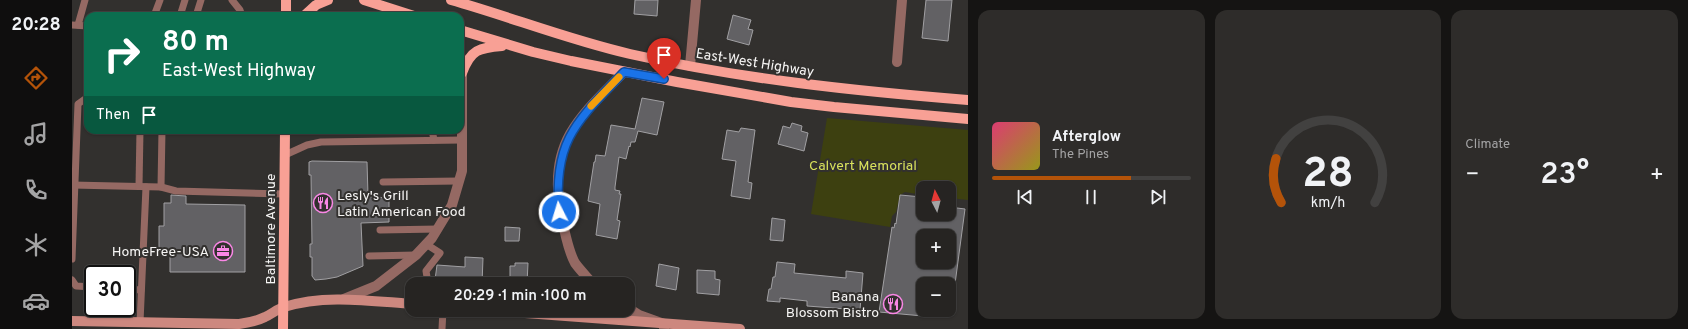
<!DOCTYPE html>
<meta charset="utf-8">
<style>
body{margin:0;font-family:Overpass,sans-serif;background:#2e2c2a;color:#f1f3f6;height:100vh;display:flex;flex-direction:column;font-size:15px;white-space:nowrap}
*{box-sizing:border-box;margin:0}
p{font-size:13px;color:#a4a4a5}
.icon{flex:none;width:22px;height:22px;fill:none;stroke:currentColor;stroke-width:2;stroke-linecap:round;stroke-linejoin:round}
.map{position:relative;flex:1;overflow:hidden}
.panel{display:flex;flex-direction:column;gap:10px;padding:10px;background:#151413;width:720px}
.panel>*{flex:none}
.banner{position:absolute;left:12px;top:12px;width:380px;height:122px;border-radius:12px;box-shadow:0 1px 3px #0004,0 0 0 1px #424140;background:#0b6e4f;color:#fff;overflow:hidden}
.needle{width:26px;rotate:354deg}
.fabs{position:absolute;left:844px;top:181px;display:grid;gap:8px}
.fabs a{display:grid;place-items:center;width:40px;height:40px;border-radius:8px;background:#262422;box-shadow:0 1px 3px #0004,0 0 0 1px #424140;font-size:20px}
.speed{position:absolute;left:12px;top:265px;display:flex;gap:8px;font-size:20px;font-weight:700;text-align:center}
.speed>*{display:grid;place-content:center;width:52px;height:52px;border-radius:50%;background:#262422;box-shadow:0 1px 3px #0004,0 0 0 1px #424140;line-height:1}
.speed .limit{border:2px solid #111;border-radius:6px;background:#fff;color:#111}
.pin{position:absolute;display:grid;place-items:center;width:34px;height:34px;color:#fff;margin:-41px -17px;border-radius:50% 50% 50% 0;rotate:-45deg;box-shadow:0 0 4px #0007}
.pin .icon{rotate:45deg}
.me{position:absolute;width:44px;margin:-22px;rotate:355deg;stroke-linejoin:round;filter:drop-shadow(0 0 3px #0008)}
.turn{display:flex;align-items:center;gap:14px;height:84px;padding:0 12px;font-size:18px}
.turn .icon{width:52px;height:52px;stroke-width:2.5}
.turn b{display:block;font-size:28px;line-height:34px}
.then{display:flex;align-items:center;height:38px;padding:0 12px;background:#0003;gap:8px;font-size:15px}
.big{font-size:30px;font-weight:600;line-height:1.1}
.panel .card{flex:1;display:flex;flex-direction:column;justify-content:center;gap:6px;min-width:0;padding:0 14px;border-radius:12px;background:#2e2c2a}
.panel .dial{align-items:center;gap:0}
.dial svg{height:104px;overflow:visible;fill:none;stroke:#424140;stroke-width:7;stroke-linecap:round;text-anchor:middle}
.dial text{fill:#f1f3f6;stroke:none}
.song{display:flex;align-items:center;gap:12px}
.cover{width:48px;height:48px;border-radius:6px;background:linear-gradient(135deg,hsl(340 70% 55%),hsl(60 70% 35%))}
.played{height:4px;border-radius:2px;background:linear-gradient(90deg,#b45309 70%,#424140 70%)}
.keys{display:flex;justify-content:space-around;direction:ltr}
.heat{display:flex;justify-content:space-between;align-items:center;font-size:22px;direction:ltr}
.panel .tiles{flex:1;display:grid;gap:10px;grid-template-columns:repeat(3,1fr)}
.trip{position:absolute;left:333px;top:277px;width:230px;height:40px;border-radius:12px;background:#262422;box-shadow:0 1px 3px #0004,0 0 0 1px #424140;font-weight:600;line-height:40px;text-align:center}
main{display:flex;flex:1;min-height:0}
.menu{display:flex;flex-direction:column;width:72px;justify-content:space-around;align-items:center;background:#0f0e0e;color:#a4a4a5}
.menu .icon{width:28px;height:28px}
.menu .selected{color:#b45309}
.menu b{font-size:18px;color:#f1f3f6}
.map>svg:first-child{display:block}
</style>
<main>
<nav class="menu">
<b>20:28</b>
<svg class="icon selected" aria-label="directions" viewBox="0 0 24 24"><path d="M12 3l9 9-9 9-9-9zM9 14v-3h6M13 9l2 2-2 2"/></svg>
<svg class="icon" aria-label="music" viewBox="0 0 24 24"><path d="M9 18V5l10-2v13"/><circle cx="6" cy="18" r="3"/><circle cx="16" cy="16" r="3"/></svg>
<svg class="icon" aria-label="phone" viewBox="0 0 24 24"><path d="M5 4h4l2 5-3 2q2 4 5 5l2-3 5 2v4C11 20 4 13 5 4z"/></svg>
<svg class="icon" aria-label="climate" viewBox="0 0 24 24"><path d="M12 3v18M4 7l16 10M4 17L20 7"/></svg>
<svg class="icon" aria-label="car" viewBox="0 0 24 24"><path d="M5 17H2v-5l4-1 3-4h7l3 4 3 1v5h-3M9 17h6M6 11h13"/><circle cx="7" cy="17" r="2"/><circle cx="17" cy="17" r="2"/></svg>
</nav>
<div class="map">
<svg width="896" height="329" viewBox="0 0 896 329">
<rect width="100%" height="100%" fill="#32302e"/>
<polygon fill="#3d4010" points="755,118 896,130 896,200 877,198 877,188 851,188 851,195 833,192 828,195 824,212 820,216 818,227 739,214"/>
<g fill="#626164" stroke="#a1a0a3" fill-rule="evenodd">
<polygon points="563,0 586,0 585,16 562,14"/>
<polygon points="854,0 880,0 876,41 850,38"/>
<polygon points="661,15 679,20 676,29 681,30 677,45 655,39"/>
<polygon points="570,98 592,102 585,135 566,131 563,142 559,142 558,147 557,146 554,159 547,157 543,187 543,190 548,191 547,194 549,194 545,220 548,221 545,239 524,235 528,204 516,201 522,162 523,162 524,155 533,156 539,125 563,129"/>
<polygon points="720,123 730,126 729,131 736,133 732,151 706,144 711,126 718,128"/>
<polygon points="669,128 683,130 676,182 680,183 678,199 659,196 664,161 650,159 655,130 667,132"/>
<polygon points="240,161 295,162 296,195 317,199 317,222 289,223 291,266 265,277 254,279 243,280 240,276 240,257 238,257 238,244 240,244 239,175 237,175 237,162"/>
<polygon points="99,195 114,196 114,204 173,205 173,272 98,272 98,250 87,250 87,226 92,226 92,203 99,203"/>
<path d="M828 195 850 197 848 214H877V207L893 209 883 284H851V316L807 312 820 227 822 228 823 223 824 224ZM851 236H877V262H851Z"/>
<polygon points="700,218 713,220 711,241 698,240"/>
<polygon points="433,227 448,228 447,241 433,241"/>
<polygon points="393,257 411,258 410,284 367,284 363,280 365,265 393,267"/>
<polygon points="705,262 723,264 722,273 774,278 774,271 791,273 788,310 735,306 735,301 708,298 708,302 695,301 697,289 699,289 701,277 703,277"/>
<polygon points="443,263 456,263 455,284 439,284 440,278 438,278 438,266 443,266"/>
<polygon points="587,264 607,268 604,290 584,286"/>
<polygon points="625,270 643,271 643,279 648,280 647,295 625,293"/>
</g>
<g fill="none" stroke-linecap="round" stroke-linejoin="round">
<g stroke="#956963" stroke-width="7">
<polyline points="160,0 168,10 170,16"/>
<polyline points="82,16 88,0"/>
<polyline points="108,16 113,0"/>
<polyline points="124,16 129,0"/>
<polyline points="0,25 16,26"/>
<polyline points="6,25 13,0"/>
<polyline points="360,130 362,140"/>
<polyline points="213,155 235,145 249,142 390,140"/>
<polyline points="311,182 387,181"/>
<polyline points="0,185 89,187 104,191 212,194"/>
<polyline points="67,186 68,130"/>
<polyline points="89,187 90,130"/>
<polyline points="308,230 366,229"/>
<polyline points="354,244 368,253 354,271 356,283 361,284"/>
<polyline points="297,256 344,255"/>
<polyline points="0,259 6,104 13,99 16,100"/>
<polyline points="0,280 4,286 21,287"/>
<polyline points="55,289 69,290"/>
<polyline points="68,322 74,187"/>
<polyline points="370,329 371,310"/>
</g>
<g stroke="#956963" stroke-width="10">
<polyline points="825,62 830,0"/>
<polyline points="618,66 624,0"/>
<path d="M521 284C515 277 508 270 503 263 499 256 496 245 494 237 485 203 480 166 498 134 512 110 533 92 552 72"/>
<polyline points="272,299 304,286 344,255 360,238 380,205 390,171 390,73"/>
<polyline points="556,308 567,315 592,324 592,329"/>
</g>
<g stroke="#cd887f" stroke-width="10">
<polyline points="413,310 668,329"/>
<path d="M0 321 167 324C176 323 185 321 193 317 200 314 205 309 212 307 253 294 298 301 340 304"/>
</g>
<g stroke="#f8a095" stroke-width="10">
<polyline points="292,0 342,16"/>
<path d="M379 0C439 17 497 40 558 54 669 79 783 91 896 100"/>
<polyline points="214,16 214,0"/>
<polyline points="232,16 244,5 256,0"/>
<polyline points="388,30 461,52 499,61 605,82 719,102 762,107 896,119"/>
<polyline points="388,54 390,71"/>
<path d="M390 73C399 49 407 48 430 46"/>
<polyline points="211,329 213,130"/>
</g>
</g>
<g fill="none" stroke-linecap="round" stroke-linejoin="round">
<defs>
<path id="route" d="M487 212C481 140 505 121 552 72L592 79"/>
</defs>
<use href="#route" stroke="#114b97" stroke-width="10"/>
<use href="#route" stroke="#1a73e8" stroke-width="7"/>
<polyline stroke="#f59e0b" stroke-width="7" points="519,106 547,77"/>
</g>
<defs>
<symbol id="restaurant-ring" viewBox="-11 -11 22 22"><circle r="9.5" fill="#32302e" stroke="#fa87e6" stroke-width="1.5"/><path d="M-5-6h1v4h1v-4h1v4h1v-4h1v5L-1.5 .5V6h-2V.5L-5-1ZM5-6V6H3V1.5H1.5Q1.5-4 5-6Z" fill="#fa87e6"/></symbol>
<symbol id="office-ring" viewBox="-11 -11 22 22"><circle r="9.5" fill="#32302e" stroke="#fa87e6" stroke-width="1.5"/><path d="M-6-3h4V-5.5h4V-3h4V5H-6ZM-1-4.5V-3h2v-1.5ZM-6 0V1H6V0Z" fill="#fa87e6"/></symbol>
</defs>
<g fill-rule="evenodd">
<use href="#restaurant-ring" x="240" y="192" width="22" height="22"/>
<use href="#office-ring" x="140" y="240" width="22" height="22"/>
<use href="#restaurant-ring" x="810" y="293" width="22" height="22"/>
</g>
<g text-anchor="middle" stroke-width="4" stroke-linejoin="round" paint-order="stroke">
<g font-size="14" fill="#f6f5f4" stroke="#32302e">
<text transform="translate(683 62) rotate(9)" y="5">East-West Highway</text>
<text transform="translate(198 229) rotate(-90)" y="5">Baltimore Avenue</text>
</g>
<g font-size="14" fill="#d8e15b" stroke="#32302e">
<text x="791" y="170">Calvert Memorial</text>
</g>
<g font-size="14" fill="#f6f5f4" stroke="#32302e" text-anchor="end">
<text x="265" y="200" text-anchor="start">Lesly's Grill<tspan x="265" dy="16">Latin American Food</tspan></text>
<text x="137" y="256">HomeFree-USA</text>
<text x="807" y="301">Banana<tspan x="807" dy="16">Blossom Bistro</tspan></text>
</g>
</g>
</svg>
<div class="fabs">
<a><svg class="needle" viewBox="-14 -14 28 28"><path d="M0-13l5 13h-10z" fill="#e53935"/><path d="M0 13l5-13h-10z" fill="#a4a4a5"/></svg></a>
<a>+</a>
<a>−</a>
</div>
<div class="speed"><div class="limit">30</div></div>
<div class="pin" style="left:592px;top:79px;background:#d93025"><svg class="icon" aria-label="arrive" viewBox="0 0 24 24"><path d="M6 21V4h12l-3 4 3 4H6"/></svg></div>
<svg class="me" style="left:487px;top:212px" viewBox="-20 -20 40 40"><circle r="17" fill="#1a73e8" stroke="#fff" stroke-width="3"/><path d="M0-11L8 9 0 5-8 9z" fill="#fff"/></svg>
<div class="trip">20:29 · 1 min · 100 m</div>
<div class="banner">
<div class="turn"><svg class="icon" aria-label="right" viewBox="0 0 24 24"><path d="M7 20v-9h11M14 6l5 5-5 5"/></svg><div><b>80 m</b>East-West Highway</div></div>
<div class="then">Then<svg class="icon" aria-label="arrive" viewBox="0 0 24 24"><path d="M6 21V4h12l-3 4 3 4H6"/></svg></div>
</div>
</div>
<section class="panel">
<div class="tiles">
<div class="card">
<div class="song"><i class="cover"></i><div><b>Afterglow</b><p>The Pines</p></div></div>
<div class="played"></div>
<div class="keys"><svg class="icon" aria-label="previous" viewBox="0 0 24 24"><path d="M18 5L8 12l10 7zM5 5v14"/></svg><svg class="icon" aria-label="pause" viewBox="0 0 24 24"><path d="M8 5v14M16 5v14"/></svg><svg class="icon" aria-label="next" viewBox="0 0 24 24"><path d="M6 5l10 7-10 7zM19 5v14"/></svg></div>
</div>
<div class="card dial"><svg viewBox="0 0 100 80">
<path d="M14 69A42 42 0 1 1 86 69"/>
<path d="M14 69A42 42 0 0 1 10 35" stroke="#b45309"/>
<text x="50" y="56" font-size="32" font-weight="700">28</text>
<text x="50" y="72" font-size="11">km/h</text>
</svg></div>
<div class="card"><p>Climate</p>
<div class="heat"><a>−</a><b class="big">23°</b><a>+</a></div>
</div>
</div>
</section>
</main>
